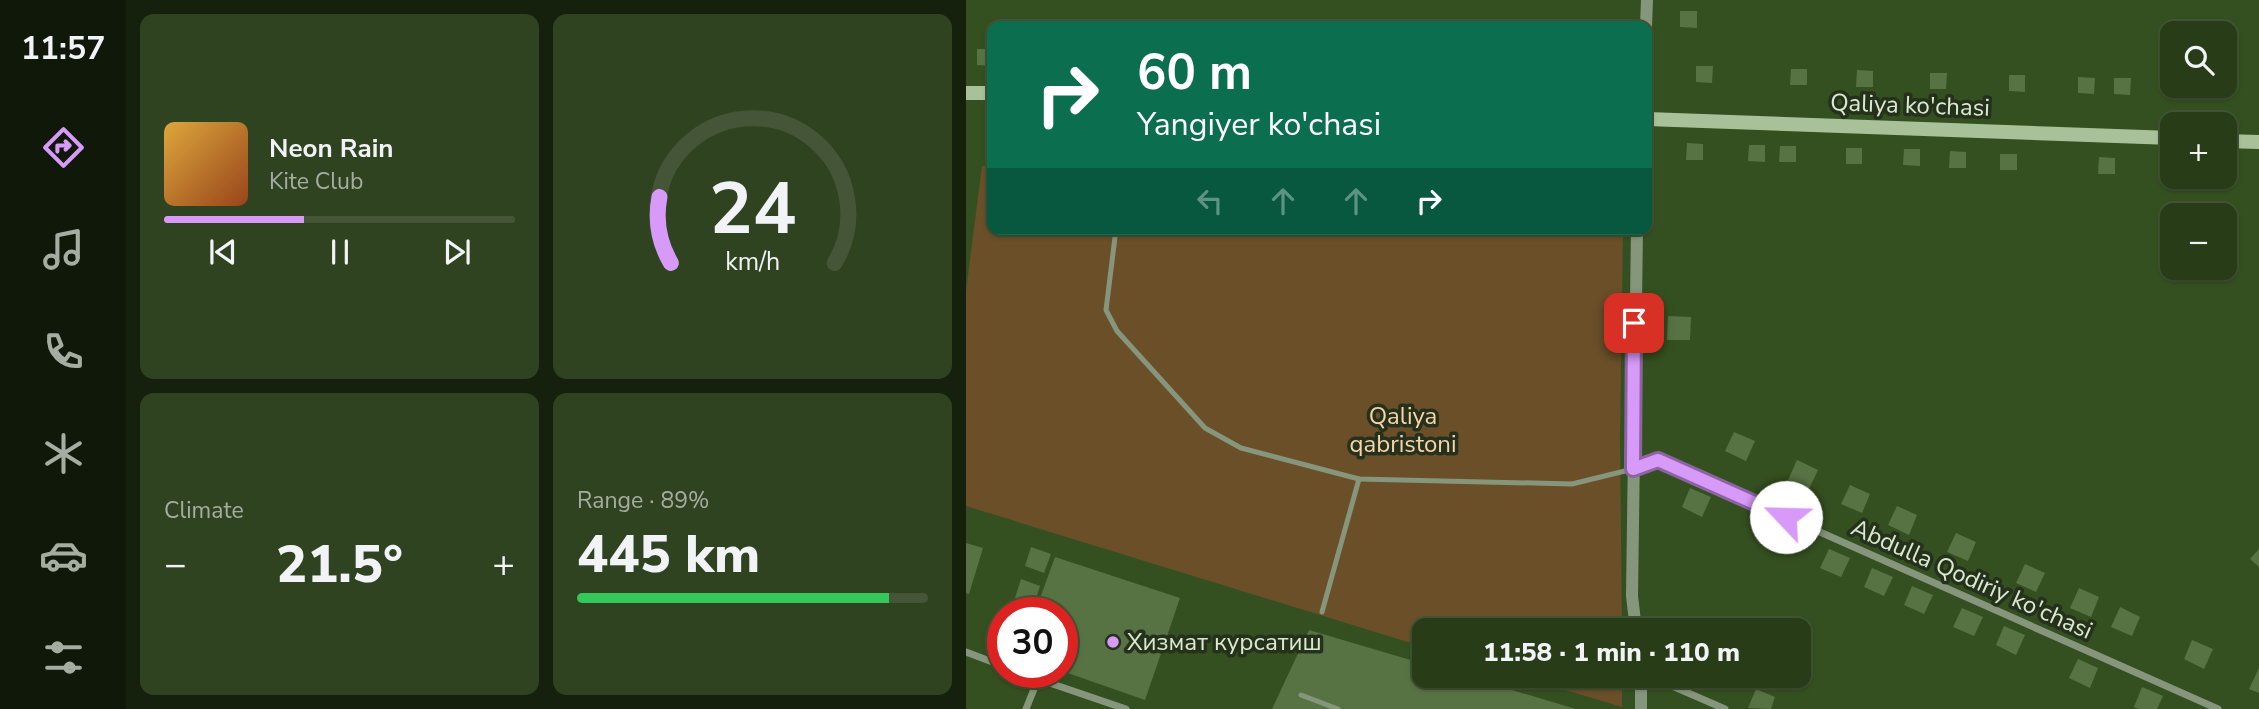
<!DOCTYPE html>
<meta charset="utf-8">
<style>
body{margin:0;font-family:"Nunito Sans",sans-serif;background:#304321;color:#f1f3f6;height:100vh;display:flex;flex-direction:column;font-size:26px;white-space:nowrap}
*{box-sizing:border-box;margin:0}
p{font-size:23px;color:#a5ada2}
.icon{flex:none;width:38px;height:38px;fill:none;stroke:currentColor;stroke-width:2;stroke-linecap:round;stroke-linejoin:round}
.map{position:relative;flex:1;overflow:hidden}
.sheet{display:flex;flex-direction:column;gap:14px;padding:14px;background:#16210d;width:840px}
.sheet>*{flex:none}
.hud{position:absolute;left:21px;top:21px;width:665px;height:214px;border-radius:14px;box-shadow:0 2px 5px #0004,0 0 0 2px #445637;background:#0b6e4f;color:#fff;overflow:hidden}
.buttons{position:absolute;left:1194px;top:21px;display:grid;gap:14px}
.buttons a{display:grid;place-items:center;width:77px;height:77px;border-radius:14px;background:#283c18;box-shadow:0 2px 5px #0004,0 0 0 2px #445637;font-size:35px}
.speed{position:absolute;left:21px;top:597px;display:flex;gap:14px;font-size:35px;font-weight:700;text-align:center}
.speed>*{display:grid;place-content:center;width:91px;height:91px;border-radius:50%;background:#283c18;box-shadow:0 2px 5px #0004,0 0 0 2px #445637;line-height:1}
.speed .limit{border:10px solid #d22;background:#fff;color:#111}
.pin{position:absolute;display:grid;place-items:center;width:60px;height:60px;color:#fff;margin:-30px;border-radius:14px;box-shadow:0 4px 10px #0006}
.me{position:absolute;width:77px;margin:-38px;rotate:294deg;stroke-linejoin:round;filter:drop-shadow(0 0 5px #0008)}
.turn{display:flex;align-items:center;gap:24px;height:147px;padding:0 35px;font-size:32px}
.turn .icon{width:91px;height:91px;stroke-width:2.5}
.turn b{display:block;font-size:49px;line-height:60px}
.lanes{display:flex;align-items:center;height:66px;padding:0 35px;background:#0003;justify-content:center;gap:35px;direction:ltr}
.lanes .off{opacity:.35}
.big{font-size:52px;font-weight:800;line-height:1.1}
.sheet .card{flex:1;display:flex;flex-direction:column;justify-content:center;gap:10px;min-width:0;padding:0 24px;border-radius:14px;background:#304321}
.sheet .dial{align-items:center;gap:0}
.dial svg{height:182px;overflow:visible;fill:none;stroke:#445637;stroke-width:7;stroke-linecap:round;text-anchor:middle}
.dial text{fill:#f1f3f6;stroke:none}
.song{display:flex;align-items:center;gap:21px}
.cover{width:84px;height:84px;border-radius:10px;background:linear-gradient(135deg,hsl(40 70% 55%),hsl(20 70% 35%))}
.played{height:7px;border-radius:4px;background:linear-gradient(90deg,#d89af8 40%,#445637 40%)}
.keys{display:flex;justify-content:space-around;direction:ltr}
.heat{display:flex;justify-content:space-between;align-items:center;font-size:38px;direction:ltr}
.charge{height:10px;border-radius:5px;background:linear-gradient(90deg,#34c759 89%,#445637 0)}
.sheet .tiles{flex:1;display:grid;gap:14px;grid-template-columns:repeat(2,1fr)}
.trip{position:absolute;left:446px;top:618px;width:399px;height:70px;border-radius:14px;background:#283c18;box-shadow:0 2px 5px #0004,0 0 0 2px #445637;font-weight:800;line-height:70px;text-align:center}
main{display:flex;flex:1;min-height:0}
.dock{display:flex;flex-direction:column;width:126px;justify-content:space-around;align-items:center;background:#10180a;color:#a5ada2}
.dock .icon{width:49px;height:49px}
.dock .current{color:#d89af8}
.dock b{font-size:32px;color:#f1f3f6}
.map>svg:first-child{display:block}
</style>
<main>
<nav class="dock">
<b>11:57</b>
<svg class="icon current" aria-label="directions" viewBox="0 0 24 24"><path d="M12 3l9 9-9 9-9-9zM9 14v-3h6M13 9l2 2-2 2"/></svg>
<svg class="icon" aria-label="music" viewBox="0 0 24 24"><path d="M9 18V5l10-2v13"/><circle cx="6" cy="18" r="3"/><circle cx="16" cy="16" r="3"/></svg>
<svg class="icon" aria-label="phone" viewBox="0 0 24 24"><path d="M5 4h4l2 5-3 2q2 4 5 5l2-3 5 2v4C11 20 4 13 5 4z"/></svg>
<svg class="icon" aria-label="climate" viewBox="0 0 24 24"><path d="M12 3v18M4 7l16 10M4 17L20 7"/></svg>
<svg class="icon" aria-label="car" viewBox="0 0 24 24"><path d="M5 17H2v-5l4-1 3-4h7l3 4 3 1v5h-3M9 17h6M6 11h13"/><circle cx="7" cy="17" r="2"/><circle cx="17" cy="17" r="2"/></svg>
<svg class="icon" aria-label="filters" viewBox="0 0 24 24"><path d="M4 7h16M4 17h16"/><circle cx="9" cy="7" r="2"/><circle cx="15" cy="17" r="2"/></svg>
</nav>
<section class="sheet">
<div class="tiles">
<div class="card">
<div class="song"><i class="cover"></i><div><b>Neon Rain</b><p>Kite Club</p></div></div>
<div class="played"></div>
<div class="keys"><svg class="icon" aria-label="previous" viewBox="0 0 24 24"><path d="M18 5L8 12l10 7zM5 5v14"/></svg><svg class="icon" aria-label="pause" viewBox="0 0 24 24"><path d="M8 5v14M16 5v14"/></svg><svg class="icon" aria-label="next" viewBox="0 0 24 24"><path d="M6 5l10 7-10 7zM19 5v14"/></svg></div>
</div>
<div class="card dial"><svg viewBox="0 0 100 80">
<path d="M14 69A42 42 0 1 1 86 69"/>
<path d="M14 69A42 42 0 0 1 9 40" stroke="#d89af8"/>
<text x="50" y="56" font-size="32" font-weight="700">24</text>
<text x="50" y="72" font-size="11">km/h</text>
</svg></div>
<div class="card"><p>Climate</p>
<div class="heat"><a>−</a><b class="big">21.5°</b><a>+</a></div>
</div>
<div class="card"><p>Range · 89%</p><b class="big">445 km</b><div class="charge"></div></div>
</div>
</section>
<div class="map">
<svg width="1293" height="709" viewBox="0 0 1293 709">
<rect width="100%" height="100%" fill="#355020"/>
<g fill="#6a4f29">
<polygon points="16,166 26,166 26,229 657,229 654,438 656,630 458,630 458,647 0,506 0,291"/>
<polygon points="553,676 656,676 656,707"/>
</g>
<g fill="#577343">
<polygon points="714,11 731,11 731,28 714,27"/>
<polygon points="11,49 26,49 26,66 11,65"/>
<polygon points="730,66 747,66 746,83 730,82"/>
<polygon points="825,69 841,69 841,85 824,85"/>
<polygon points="891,70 907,71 907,87 890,87"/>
<polygon points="964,73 981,73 980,89 964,89"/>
<polygon points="1043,75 1059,75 1059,92 1043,91"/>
<polygon points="1112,77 1129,78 1128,94 1112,93"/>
<polygon points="1148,78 1165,78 1164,95 1148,94"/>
<polygon points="1203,80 1206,80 1206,86 1219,86 1219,96 1202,96"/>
<polygon points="1258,81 1265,82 1265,98 1248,97 1248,86 1258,86"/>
<polygon points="721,143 737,144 737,160 720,160"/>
<polygon points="783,145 799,145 799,162 782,161"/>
<polygon points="814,146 830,146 830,162 813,162"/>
<rect x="880" y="148" width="16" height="16"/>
<polygon points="938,149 954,149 954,166 937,165"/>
<polygon points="984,151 1000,152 1000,168 983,168"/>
<rect x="1034" y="154" width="17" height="16"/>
<polygon points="1133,157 1149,158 1149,174 1132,174"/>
<polygon points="702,316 725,317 724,340 701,340"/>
<polygon points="768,432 789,441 780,461 759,451"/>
<polygon points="831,460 852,470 843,489 822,480"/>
<polygon points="884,485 904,494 896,513 875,504"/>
<polygon points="724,488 745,497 736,517 716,507"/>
<polygon points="931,506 951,515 943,535 922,525"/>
<polygon points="812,526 832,536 823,555 803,546"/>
<polygon points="990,533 1010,542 1002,561 981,552"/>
<polygon points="0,543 17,548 3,594 0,593"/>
<polygon points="65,547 85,554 78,573 59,566"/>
<polygon points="863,549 884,558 875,577 854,568"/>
<polygon points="1293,549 1293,567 1284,559"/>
<polygon points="89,557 214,598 179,700 96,671 96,612 69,612"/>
<polygon points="1059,564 1079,573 1070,592 1050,583"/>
<polygon points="906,568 927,577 918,596 898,587"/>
<polygon points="55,579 74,586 68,605 49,598"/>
<polygon points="946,586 967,595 958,614 938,605"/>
<polygon points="1113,588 1133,597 1125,617 1104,608"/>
<polygon points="1154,607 1174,617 1166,636 1145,627"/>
<polygon points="996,608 1017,617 1008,636 987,627"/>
<polygon points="1038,626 1059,635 1050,655 1030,645"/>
<polygon points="343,630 458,664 458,676 499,676 610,709 306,709"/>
<polygon points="1226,640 1247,649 1238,669 1218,659"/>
<polygon points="1112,659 1132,668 1124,688 1103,678"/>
<polygon points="1293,668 1293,693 1283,689"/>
<polygon points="707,676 730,676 726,684"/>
<polygon points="1176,687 1197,696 1191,709 1173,709 1168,707"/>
<polygon points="790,689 809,697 805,709 782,708"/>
</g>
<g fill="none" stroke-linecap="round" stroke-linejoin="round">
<g stroke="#86967c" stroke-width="5">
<polyline points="150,229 140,310 151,331 239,428 275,448 393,479 606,484 667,469"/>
<polyline points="356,612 393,479"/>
<polyline points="335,695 372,709"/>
</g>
<g stroke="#86967c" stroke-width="7">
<polyline points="667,469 692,460 1252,709"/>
<polyline points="0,652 37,666"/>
<polyline points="52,672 72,679"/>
<polyline points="683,676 759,709"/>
<polyline points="60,709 72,679 160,709"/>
</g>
<g stroke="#86967c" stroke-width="12">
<polyline points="680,26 681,0"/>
<polyline points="670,630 666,596 671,229"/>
<polyline points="675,709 675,676"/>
</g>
<g stroke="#a9c199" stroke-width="14">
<polyline points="0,93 26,93"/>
<polyline points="681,119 1206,138"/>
<polyline points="1258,141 1293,142"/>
</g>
</g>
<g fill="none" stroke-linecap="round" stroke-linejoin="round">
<defs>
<polyline id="route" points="668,323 667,469 692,460 820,517"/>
</defs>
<use href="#route" stroke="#8c64a1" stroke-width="18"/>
<use href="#route" stroke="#d89af8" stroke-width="12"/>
</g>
<circle fill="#d89af8" stroke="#25311c" stroke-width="2.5" cx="147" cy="642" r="7"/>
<g text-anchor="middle" stroke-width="7" stroke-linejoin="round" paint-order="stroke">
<g font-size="24" fill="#d9eacf" stroke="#25311c">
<text transform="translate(944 105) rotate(2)" y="8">Qaliya ko'chasi</text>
<text transform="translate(1006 579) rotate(24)" y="8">Abdulla Qodiriy ko'chasi</text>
</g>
<g font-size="24" fill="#f7d3a5" stroke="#25311c">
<text x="437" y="424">Qaliya<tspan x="437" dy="28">qabristoni</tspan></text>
</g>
<g font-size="24" fill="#d9eacf" stroke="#25311c" text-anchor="start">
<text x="161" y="650">Хизмат курсатиш</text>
</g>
</g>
</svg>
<div class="buttons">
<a><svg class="icon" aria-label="search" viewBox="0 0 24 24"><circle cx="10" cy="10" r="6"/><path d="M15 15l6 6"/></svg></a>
<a>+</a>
<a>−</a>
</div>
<div class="speed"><div class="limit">30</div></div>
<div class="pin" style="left:668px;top:323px;background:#d93025"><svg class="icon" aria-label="arrive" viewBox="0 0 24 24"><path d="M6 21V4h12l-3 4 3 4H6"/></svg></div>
<svg class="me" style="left:820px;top:517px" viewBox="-20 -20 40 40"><circle r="19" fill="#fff"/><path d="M0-13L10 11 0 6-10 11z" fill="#d89af8"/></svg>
<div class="trip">11:58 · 1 min · 110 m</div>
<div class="hud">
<div class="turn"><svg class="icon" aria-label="right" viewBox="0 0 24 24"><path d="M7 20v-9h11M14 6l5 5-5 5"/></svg><div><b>60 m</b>Yangiyer ko'chasi</div></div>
<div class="lanes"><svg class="icon off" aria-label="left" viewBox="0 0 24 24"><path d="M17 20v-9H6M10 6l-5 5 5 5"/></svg><svg class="icon off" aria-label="ahead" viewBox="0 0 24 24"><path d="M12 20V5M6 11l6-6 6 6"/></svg><svg class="icon off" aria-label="ahead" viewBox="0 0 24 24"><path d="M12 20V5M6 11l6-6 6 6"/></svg><svg class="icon" aria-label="right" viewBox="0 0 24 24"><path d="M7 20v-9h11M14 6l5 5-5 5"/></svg></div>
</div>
</div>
</main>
